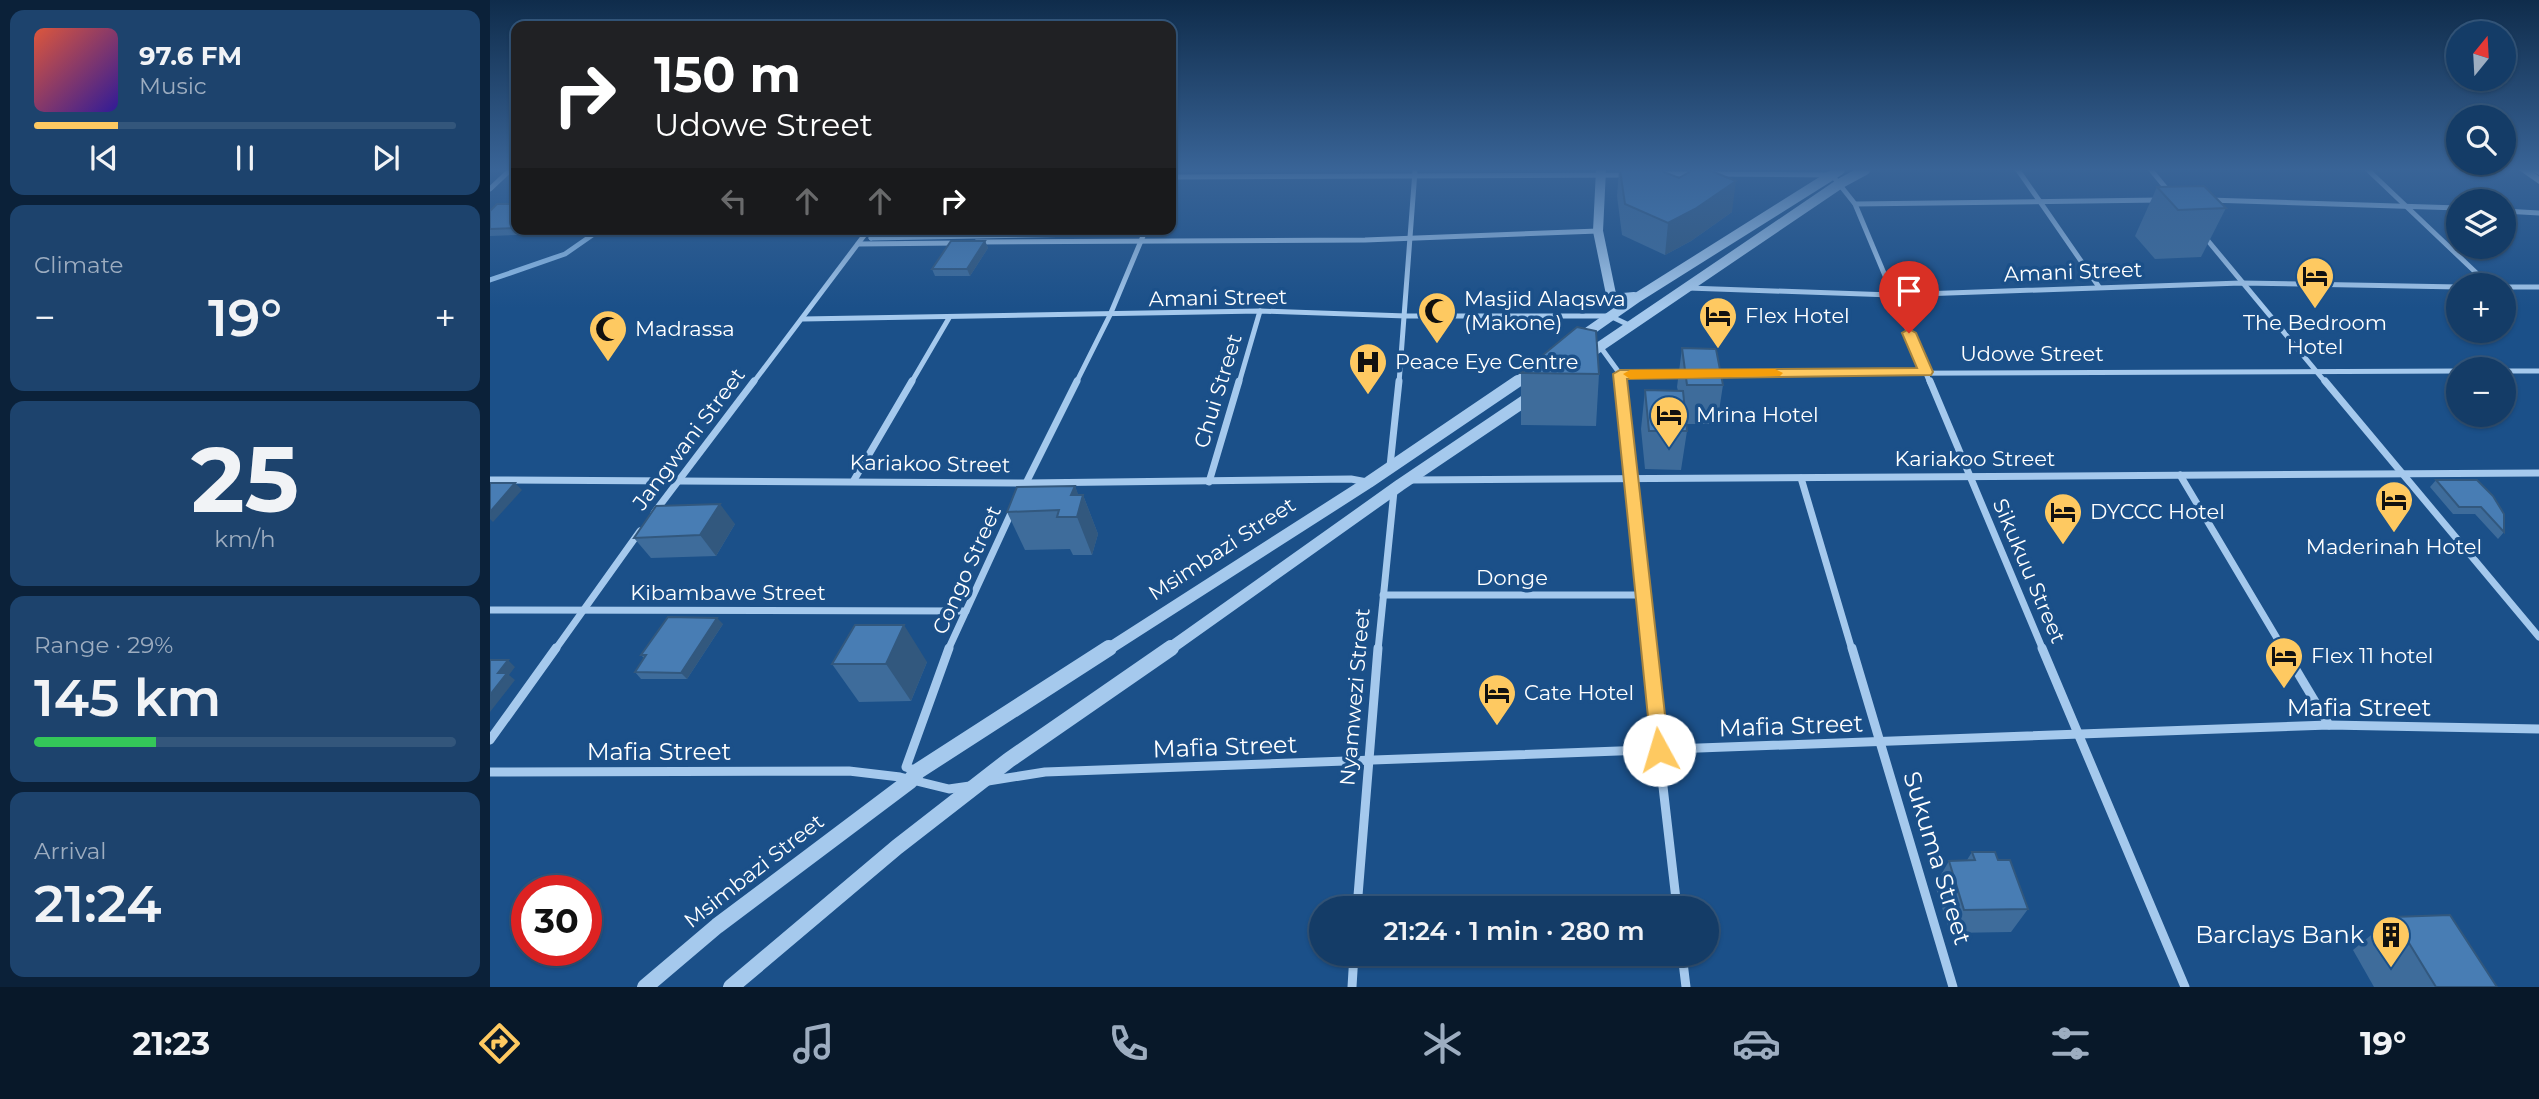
<!DOCTYPE html>
<meta charset="utf-8">
<style>
body{margin:0;font-family:Montserrat,sans-serif;background:#1d436d;color:#f1f3f6;height:100vh;display:flex;flex-direction:column;font-size:26px;white-space:nowrap}
*{box-sizing:border-box;margin:0}
p{font-size:23px;color:#9dadc0}
.icon{flex:none;width:38px;height:38px;fill:none;stroke:currentColor;stroke-width:2;stroke-linecap:round;stroke-linejoin:round}
.map{position:relative;flex:1;overflow:hidden}
.panel{display:flex;flex-direction:column;gap:10px;padding:10px;background:#0b2139;width:490px}
.panel>*{flex:none}
.banner{position:absolute;left:21px;top:21px;width:665px;height:214px;border-radius:14px;box-shadow:0 2px 5px #0004,0 0 0 2px #33567b;background:#202124;color:#fff;overflow:hidden}
.needle{width:46px;rotate:18deg}
.controls{position:absolute;left:1956px;top:21px;display:grid;gap:14px}
.controls a{display:grid;place-items:center;width:70px;height:70px;border-radius:50%;background:#143c67;box-shadow:0 2px 5px #0004,0 0 0 2px #33567b;font-size:35px}
.speed{position:absolute;left:21px;top:875px;display:flex;gap:14px;font-size:35px;font-weight:700;text-align:center}
.speed>*{display:grid;place-content:center;width:91px;height:91px;border-radius:50%;background:#143c67;box-shadow:0 2px 5px #0004,0 0 0 2px #33567b;line-height:1}
.speed .limit{border:10px solid #d22;background:#fff;color:#111}
.pin{position:absolute;display:grid;place-items:center;width:60px;height:60px;color:#fff;margin:-72px -30px;border-radius:50% 50% 50% 0;rotate:-45deg;box-shadow:0 0 7px #0007}
.pin .icon{rotate:45deg}
.me{position:absolute;width:77px;margin:-38px;rotate:354deg;stroke-linejoin:round;filter:drop-shadow(0 0 5px #0008)}
.turn{display:flex;align-items:center;gap:24px;height:147px;padding:0 28px;font-size:32px}
.turn .icon{width:91px;height:91px;stroke-width:2.5}
.turn b{display:block;font-size:49px;line-height:60px}
.lanes{display:flex;align-items:center;height:66px;padding:0 28px;background:#0003;justify-content:center;gap:35px;direction:ltr}
.lanes .off{opacity:.35}
.big{font-size:52px;font-weight:600;line-height:1.1}
.panel .widget{flex:1;display:flex;flex-direction:column;justify-content:center;gap:10px;min-width:0;padding:0 24px;border-radius:14px;background:#1d436d}
.panel .dial{align-items:center;gap:0}
.dial b{font-size:91px;line-height:1}
.song{display:flex;align-items:center;gap:21px}
.cover{width:84px;height:84px;border-radius:10px;background:linear-gradient(135deg,hsl(10 70% 55%),hsl(250 70% 35%))}
.played{height:7px;border-radius:4px;background:linear-gradient(90deg,#fec961 20%,#33567b 20%)}
.keys{display:flex;justify-content:space-around;direction:ltr}
.heat{display:flex;justify-content:space-between;align-items:center;font-size:38px;direction:ltr}
.charge{height:10px;border-radius:5px;background:linear-gradient(90deg,#34c759 29%,#33567b 0)}
.trip{position:absolute;left:819px;top:896px;width:410px;height:70px;border-radius:35px;background:#143c67;box-shadow:0 2px 5px #0004,0 0 0 2px #33567b;font-weight:600;line-height:70px;text-align:center}
.dock{display:flex;height:112px;justify-content:space-around;align-items:center;background:#081829;color:#9dadc0}
.dock .icon{width:49px;height:49px}
.dock .current{color:#fec961}
.dock b{font-size:32px;color:#f1f3f6}
main{display:flex;flex:1;min-height:0}
.map>svg:first-child{display:block}
</style>
<main>
<section class="panel">
<div class="widget">
<div class="song"><i class="cover"></i><div><b>97.6 FM</b><p>Music</p></div></div>
<div class="played"></div>
<div class="keys"><svg class="icon" aria-label="previous" viewBox="0 0 24 24"><path d="M18 5L8 12l10 7zM5 5v14"/></svg><svg class="icon" aria-label="pause" viewBox="0 0 24 24"><path d="M8 5v14M16 5v14"/></svg><svg class="icon" aria-label="next" viewBox="0 0 24 24"><path d="M6 5l10 7-10 7zM19 5v14"/></svg></div>
</div>
<div class="widget"><p>Climate</p>
<div class="heat"><a>−</a><b class="big">19°</b><a>+</a></div>
</div>
<div class="widget dial"><b>25</b><p>km/h</p></div>
<div class="widget"><p>Range · 29%</p><b class="big">145 km</b><div class="charge"></div></div>
<div class="widget"><p>Arrival</p><b class="big">21:24</b></div>
</section>
<div class="map">
<svg width="2049" height="987" viewBox="0 0 2049 987">
<rect width="100%" height="100%" fill="#1b5089"/>
<g fill="none" stroke-linecap="round" stroke-linejoin="round">
<g stroke="#97c4ef" stroke-width="5">
<polyline points="381,238 648,233 649,229"/>
<polyline points="381,238 388,229"/>
<polyline points="0,280 75,254 111,229"/>
</g>
<g stroke="#a5c9ed" stroke-width="5">
<polyline points="1528,170 1609,287"/>
<polyline points="1661,170 1680,193"/>
<polyline points="1878,170 1999,285"/>
<polyline points="1170,174 1203,174"/>
<polyline points="1222,174 1342,175 1365,204 1440,383"/>
<polyline points="681,177 1137,175"/>
<polyline points="0,189 20,170"/>
<polyline points="1719,200 1969,208"/>
<polyline points="1365,204 1669,200"/>
<polyline points="2014,211 2049,213"/>
<polyline points="1714,236 1836,383"/>
<polyline points="486,242 875,240 1108,231"/>
<polyline points="368,244 467,243"/>
<polyline points="2014,287 2049,287"/>
<polyline points="1198,288 1402,295 1751,283 1969,287"/>
<polyline points="313,319 770,311 916,316 1120,316 1141,326"/>
<polyline points="1109,345 1130,374 1131,383"/>
<polyline points="2014,371 2049,371"/>
<polyline points="1130,374 1196,374"/>
<polyline points="1221,374 1969,371"/>
<polyline points="263,383 379,229"/>
<polyline points="421,383 459,318"/>
<polyline points="586,383 620,315 656,229"/>
<polyline points="749,383 770,311"/>
<polyline points="909,383 925,171"/>
</g>
<g stroke="#a5c9ed" stroke-width="7">
<polyline points="1131,381 1158,650"/>
<polyline points="1440,381 1553,650"/>
<polyline points="1835,381 2049,637"/>
<polyline points="900,466 909,381"/>
<polyline points="1690,475 1794,650"/>
<polyline points="1311,478 1362,650"/>
<polyline points="0,480 536,483 861,479 877,482"/>
<polyline points="364,480 422,381"/>
<polyline points="921,480 2049,473"/>
<polyline points="719,482 749,381"/>
<polyline points="535,485 587,381"/>
<polyline points="164,513 264,381"/>
<polyline points="893,595 1151,595"/>
<polyline points="0,610 476,611"/>
<polyline points="65,650 150,531"/>
<polyline points="458,650 522,511"/>
<polyline points="888,650 904,491"/>
</g>
<g stroke="#a5c9ed" stroke-width="9">
<polyline points="1157,648 1187,908"/>
<polyline points="1362,648 1463,987"/>
<polyline points="1552,648 1695,987"/>
<polyline points="1793,648 1839,725"/>
<polyline points="0,740 66,648"/>
<polyline points="427,771 416,767 459,648"/>
<polyline points="0,772 359,771 410,777 459,789 480,786"/>
<polyline points="498,781 555,772 1839,725 2049,729"/>
<polyline points="867,908 888,648"/>
<polyline points="1192,954 1196,987"/>
<polyline points="862,987 864,954"/>
</g>
<g stroke="#a5c9ed" stroke-width="10">
<polyline points="1111,170 1108,231 1122,299 1144,297"/>
<polyline points="1088,339 1148,297 1350,170"/>
<polyline points="1096,356 1351,183 1375,170"/>
<polyline points="1025,383 1045,369"/>
</g>
<g stroke="#a5c9ed" stroke-width="12">
<polyline points="617,650 879,482 1028,381"/>
<polyline points="678,650 910,485 1042,396"/>
</g>
<g stroke="#a5c9ed" stroke-width="16">
<polyline points="155,987 227,926 420,781 428,771 619,648"/>
<polyline points="241,987 407,847 519,760 681,648"/>
</g>
<polygon fill="#d1e4f9" fill-rule="evenodd" points="2029,170 2040,170 2049,176 2049,184"/>
<polygon fill="#f4f9ff" fill-rule="evenodd" points="2039,170 2049,170 2049,175"/>
</g>
<g fill="#3e6c9b">
<polygon points="1129,170 1169,170 1242,212 1201,241 1175,255 1132,235 1127,196"/>
<polygon points="1667,187 1736,208 1711,257 1665,259 1645,236"/>
<polygon points="26,204 26,229 86,229 83,233 0,236 0,211"/>
<polygon points="495,241 498,248 480,276 445,276 442,269"/>
<polygon points="1192,348 1233,385 1227,424 1196,424 1197,431 1191,470 1155,469 1151,429 1155,390 1188,391 1187,387"/>
<polygon points="1031,373 1109,374 1106,426 1031,425"/>
<polygon points="1946,480 1987,480 2014,532 2008,539 1985,514 1963,514 1940,487"/>
<polygon points="585,486 588,495 593,495 608,534 602,555 583,555 580,549 535,550 517,512"/>
<polygon points="245,524 226,556 161,558 144,538"/>
<polygon points="233,624 197,679 151,679 145,672 154,658 151,655"/>
<polygon points="437,662 421,701 369,702 342,664"/>
<polygon points="1482,852 1508,860 1538,909 1521,932 1460,933 1445,885 1459,861 1477,860"/>
<polygon points="1903,917 2007,987 1884,987 1863,950"/>
</g>
<g fill="#32587e">
<polygon points="1246,181 1242,212 1201,241 1175,255 1178,223"/>
<polygon points="495,241 498,248 480,276 477,269"/>
<polygon points="25,483 32,490 3,522 0,519 0,512"/>
<polygon points="585,486 591,502 593,495 608,534 602,555 587,517 581,495"/>
<polygon points="230,504 245,524 226,556 210,535"/>
<polygon points="227,618 233,624 197,679 191,673"/>
<polygon points="414,625 437,662 421,701 396,664"/>
<polygon points="18,660 25,667 19,675 25,680 0,712 0,695 8,673"/>
</g>
<g fill="#487db4" stroke="#32587e" stroke-width="2">
<polygon points="1130,170 1169,170 1189,178 1203,170 1219,170 1246,181 1205,209 1178,223 1135,204"/>
<polygon points="1714,186 1736,208 1688,210 1667,187"/>
<polygon points="7,204 26,204 26,228 0,229 0,211"/>
<polygon points="461,241 495,241 477,269 442,269"/>
<polygon points="1087,327 1106,331 1109,374 1031,373"/>
<polygon points="1192,348 1226,349 1233,385 1197,385"/>
<polygon points="1155,390 1193,391 1197,431 1159,431"/>
<polygon points="1946,480 1987,480 2003,496 2014,514 2014,532 1991,507 1969,507"/>
<polygon points="0,483 25,483 0,512"/>
<polygon points="585,486 581,495 593,495 587,517 567,517 569,510 517,512 527,487"/>
<polygon points="230,504 210,535 144,538 166,506"/>
<polygon points="178,617 227,618 191,673 145,672 156,655 151,655"/>
<polygon points="365,625 414,625 396,664 342,664"/>
<polygon points="0,660 18,660 8,673 17,673 0,695"/>
<polygon points="1482,852 1505,852 1508,860 1520,860 1538,909 1474,910 1459,861 1485,860"/>
<polygon points="1960,915 2007,987 1946,987 1903,917"/>
</g>
<linearGradient id="sky" x2="0" y2="1"><stop stop-color="#0f2c4b"/><stop offset="0.55" stop-color="#396497"/><stop offset="1" stop-color="#396497" stop-opacity="0"/></linearGradient>
<rect width="2049" height="308" fill="url(#sky)"/>
<polygon fill="#fec961" stroke="#a5833f" stroke-width="2" points="1419,329 1426,333 1443,372 1441,375 1137,379 1179,750 1176,756 1169,758 1162,756 1123,374 1130,370 1427,368 1412,333"/>
<polygon fill="#f59e0b" points="1285,369 1293,373 1290,376 1140,379 1133,374 1140,370"/>
<defs>
<symbol id="hotel-pin" viewBox="-11 -11 22 30"><path d="M0 17L-7.5 6A9.5 9.5 0 1 1 7.5 6Z" fill="#fec961" stroke="#1b5089"/><path d="M-6-4.5h1.5V1H6V5H4.5V3h-9V5H-6ZM-4 0a1.8 1.8 0 1 1 3.6 0ZM.5 0V-2.5h3Q6-2.5 6 0Z" fill="#111"/></symbol>
<symbol id="mosque-pin" viewBox="-11 -11 22 30"><path d="M0 17L-7.5 6A9.5 9.5 0 1 1 7.5 6Z" fill="#fec961" stroke="#1b5089"/><path d="M3.5-4.9A6 6 0 1 0 3.5 4.9A5 5 0 1 1 3.5-4.9Z" fill="#111"/></symbol>
<symbol id="hospital-pin" viewBox="-11 -11 22 30"><path d="M0 17L-7.5 6A9.5 9.5 0 1 1 7.5 6Z" fill="#fec961" stroke="#1b5089"/><path d="M-5-5h3v3.5h4V-5h3V5h-3V1.5h-4V5h-3Z" fill="#111"/></symbol>
<symbol id="building-pin" viewBox="-11 -11 22 30"><path d="M0 17L-7.5 6A9.5 9.5 0 1 1 7.5 6Z" fill="#fec961" stroke="#1b5089"/><path d="M-4-6H4V6H1V3H-1V6H-4ZM-2.5-4.3h1.7v1.8h-1.7ZM.8-4.3h1.7v1.8H.8ZM-2.5-1h1.7V.8h-1.7ZM.8-1h1.7V.8H.8Z" fill="#111"/></symbol>
</defs>
<g fill-rule="evenodd">
<use href="#hotel-pin" x="1803" y="254" width="44" height="60"/>
<use href="#mosque-pin" x="925" y="289" width="44" height="60"/>
<use href="#hotel-pin" x="1206" y="294" width="44" height="60"/>
<use href="#mosque-pin" x="96" y="307" width="44" height="60"/>
<use href="#hospital-pin" x="856" y="340" width="44" height="60"/>
<use href="#hotel-pin" x="1157" y="393" width="44" height="60"/>
<use href="#hotel-pin" x="1882" y="478" width="44" height="60"/>
<use href="#hotel-pin" x="1551" y="490" width="44" height="60"/>
<use href="#hotel-pin" x="1772" y="634" width="44" height="60"/>
<use href="#hotel-pin" x="985" y="671" width="44" height="60"/>
<use href="#building-pin" x="1879" y="913" width="44" height="60"/>
</g>
<g text-anchor="middle" stroke-width="7" stroke-linejoin="round" paint-order="stroke">
<g font-size="21" fill="#fff" stroke="#1b5089">
<text transform="translate(1583 272) rotate(-2)" y="7">Amani Street</text>
<text transform="translate(728 298) rotate(-1)" y="7">Amani Street</text>
<text x="1542" y="361">Udowe Street</text>
<text transform="translate(728 391) rotate(-73)" y="7">Chui Street</text>
<text transform="translate(199 439) rotate(-53)" y="7">Jangwani Street</text>
<text x="1485" y="466">Kariakoo Street</text>
<text transform="translate(440 464) rotate(1)" y="7">Kariakoo Street</text>
<text transform="translate(732 549) rotate(-33)" y="7">Msimbazi Street</text>
<text transform="translate(477 570) rotate(-66)" y="7">Congo Street</text>
<text transform="translate(1539 571) rotate(67)" y="7">Sikukuu Street</text>
<text x="1022" y="585">Donge</text>
<text x="238" y="600">Kibambawe Street</text>
<text transform="translate(865 697) rotate(-85)" y="7">Nyamwezi Street</text>
<text transform="translate(264 871) rotate(-38)" y="7">Msimbazi Street</text>
</g>
<g font-size="21" fill="#fff" stroke="#1b5089" text-anchor="start">
<text x="974" y="306">Masjid Alaqswa<tspan x="974" dy="24">(Makone)</tspan></text>
<text x="1255" y="323">Flex Hotel</text>
<text x="1825" y="330" text-anchor="middle">The Bedroom<tspan x="1825" dy="24">Hotel</tspan></text>
<text x="145" y="336">Madrassa</text>
<text x="905" y="369">Peace Eye Centre</text>
<text x="1206" y="422">Mrina Hotel</text>
<text x="1600" y="519">DYCCC Hotel</text>
<text x="1904" y="554" text-anchor="middle">Maderinah Hotel</text>
<text x="1821" y="663">Flex 11 hotel</text>
<text x="1034" y="700">Cate Hotel</text>
</g>
<g font-size="24" fill="#fff" stroke="#1b5089">
<text x="1869" y="716">Mafia Street</text>
<text transform="translate(1301 726) rotate(-2)" y="8">Mafia Street</text>
<text transform="translate(735 747) rotate(-2)" y="8">Mafia Street</text>
<text x="169" y="760">Mafia Street</text>
<text transform="translate(1447 858) rotate(73)" y="8">Sukuma Street</text>
</g>
<g font-size="24" fill="#fff" stroke="#1b5089" text-anchor="end">
<text x="1874" y="943">Barclays Bank</text>
</g>
</g>
</svg>
<div class="controls">
<a><svg class="needle" viewBox="-14 -14 28 28"><path d="M0-13l5 13h-10z" fill="#e53935"/><path d="M0 13l5-13h-10z" fill="#9dadc0"/></svg></a>
<a><svg class="icon" aria-label="search" viewBox="0 0 24 24"><circle cx="10" cy="10" r="6"/><path d="M15 15l6 6"/></svg></a>
<a><svg class="icon" aria-label="layers" viewBox="0 0 24 24"><path d="M12 4l9 5-9 5-9-5zM3 14l9 5 9-5"/></svg></a>
<a>+</a>
<a>−</a>
</div>
<div class="speed"><div class="limit">30</div></div>
<div class="pin" style="left:1419px;top:333px;background:#d93025"><svg class="icon" aria-label="arrive" viewBox="0 0 24 24"><path d="M6 21V4h12l-3 4 3 4H6"/></svg></div>
<svg class="me" style="left:1169px;top:750px" viewBox="-20 -20 40 40"><circle r="19" fill="#fff"/><path d="M0-13L10 11 0 6-10 11z" fill="#fec961"/></svg>
<div class="trip">21:24 · 1 min · 280 m</div>
<div class="banner">
<div class="turn"><svg class="icon" aria-label="right" viewBox="0 0 24 24"><path d="M7 20v-9h11M14 6l5 5-5 5"/></svg><div><b>150 m</b>Udowe Street</div></div>
<div class="lanes"><svg class="icon off" aria-label="left" viewBox="0 0 24 24"><path d="M17 20v-9H6M10 6l-5 5 5 5"/></svg><svg class="icon off" aria-label="ahead" viewBox="0 0 24 24"><path d="M12 20V5M6 11l6-6 6 6"/></svg><svg class="icon off" aria-label="ahead" viewBox="0 0 24 24"><path d="M12 20V5M6 11l6-6 6 6"/></svg><svg class="icon" aria-label="right" viewBox="0 0 24 24"><path d="M7 20v-9h11M14 6l5 5-5 5"/></svg></div>
</div>
</div>
</main>
<nav class="dock">
<b>21:23</b>
<svg class="icon current" aria-label="directions" viewBox="0 0 24 24"><path d="M12 3l9 9-9 9-9-9zM9 14v-3h6M13 9l2 2-2 2"/></svg>
<svg class="icon" aria-label="music" viewBox="0 0 24 24"><path d="M9 18V5l10-2v13"/><circle cx="6" cy="18" r="3"/><circle cx="16" cy="16" r="3"/></svg>
<svg class="icon" aria-label="phone" viewBox="0 0 24 24"><path d="M5 4h4l2 5-3 2q2 4 5 5l2-3 5 2v4C11 20 4 13 5 4z"/></svg>
<svg class="icon" aria-label="climate" viewBox="0 0 24 24"><path d="M12 3v18M4 7l16 10M4 17L20 7"/></svg>
<svg class="icon" aria-label="car" viewBox="0 0 24 24"><path d="M5 17H2v-5l4-1 3-4h7l3 4 3 1v5h-3M9 17h6M6 11h13"/><circle cx="7" cy="17" r="2"/><circle cx="17" cy="17" r="2"/></svg>
<svg class="icon" aria-label="filters" viewBox="0 0 24 24"><path d="M4 7h16M4 17h16"/><circle cx="9" cy="7" r="2"/><circle cx="15" cy="17" r="2"/></svg>
<b>19°</b>
</nav>
